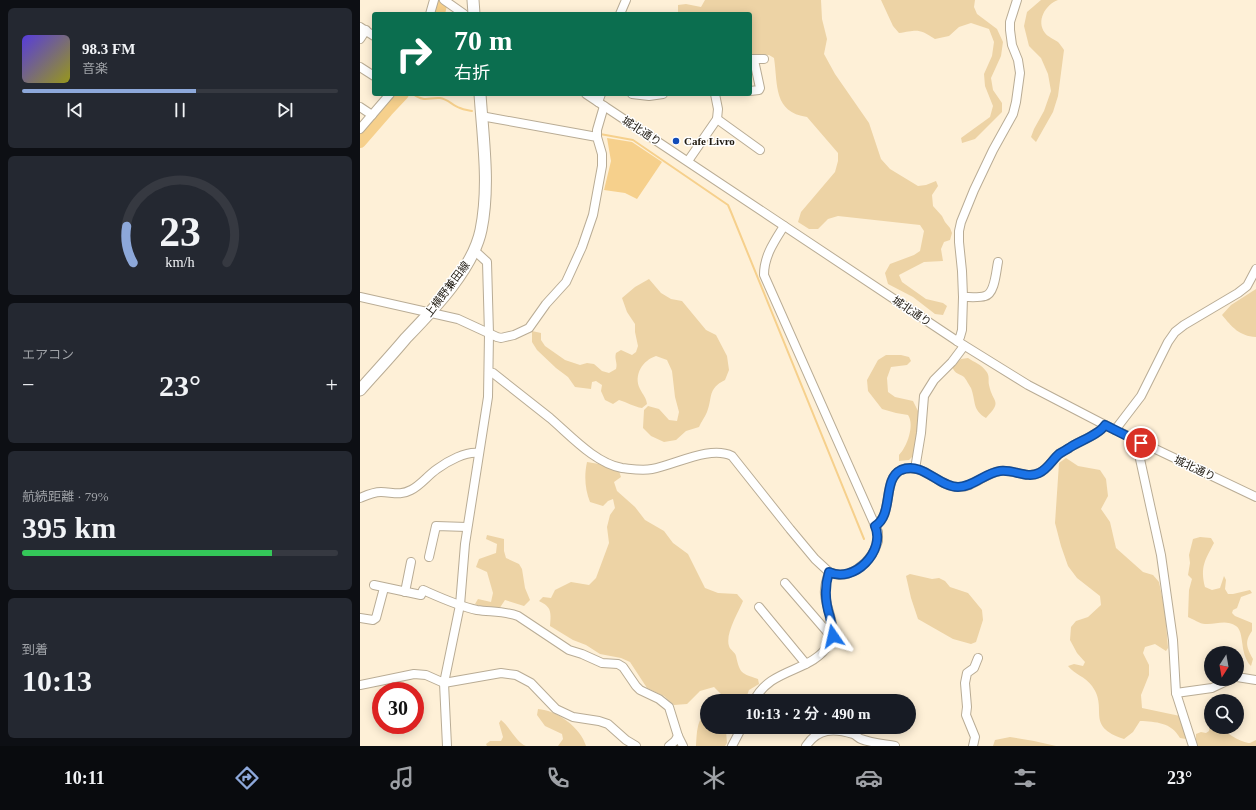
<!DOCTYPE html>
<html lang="ja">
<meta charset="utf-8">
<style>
body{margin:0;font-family:"Times New Roman","Noto Sans JP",serif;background:#242831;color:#f1f3f6;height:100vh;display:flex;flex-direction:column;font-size:15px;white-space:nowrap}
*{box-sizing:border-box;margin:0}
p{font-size:13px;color:#9ea1a6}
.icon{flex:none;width:22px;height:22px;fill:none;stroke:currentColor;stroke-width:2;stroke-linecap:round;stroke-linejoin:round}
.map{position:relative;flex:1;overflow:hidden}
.details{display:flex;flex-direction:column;gap:8px;padding:8px;background:#0d0f14;width:360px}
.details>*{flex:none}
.guide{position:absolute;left:12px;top:12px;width:380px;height:84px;border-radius:4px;box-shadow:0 2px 10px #0003;background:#0b6e4f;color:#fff;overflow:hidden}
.needle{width:26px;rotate:191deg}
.controls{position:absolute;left:844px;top:646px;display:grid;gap:8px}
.controls a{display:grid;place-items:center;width:40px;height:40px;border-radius:50%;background:#171b24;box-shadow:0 2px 10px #0003;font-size:20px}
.speed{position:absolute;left:12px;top:682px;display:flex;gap:8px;font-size:20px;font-weight:700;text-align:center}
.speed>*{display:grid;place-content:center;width:52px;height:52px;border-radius:50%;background:#171b24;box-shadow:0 2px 10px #0003;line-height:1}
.speed .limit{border:6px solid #d22;background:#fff;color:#111}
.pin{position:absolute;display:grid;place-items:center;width:34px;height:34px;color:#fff;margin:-17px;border:2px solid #fff;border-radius:50%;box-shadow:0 1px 4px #0007}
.me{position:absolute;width:44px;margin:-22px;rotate:349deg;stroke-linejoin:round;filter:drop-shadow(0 0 3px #0008)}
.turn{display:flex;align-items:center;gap:14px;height:84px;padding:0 16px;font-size:18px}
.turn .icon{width:52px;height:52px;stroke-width:2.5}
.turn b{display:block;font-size:28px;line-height:34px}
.big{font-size:30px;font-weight:600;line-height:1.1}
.details .widget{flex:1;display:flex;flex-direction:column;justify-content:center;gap:6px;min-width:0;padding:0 14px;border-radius:6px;background:#242831}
.details .dial{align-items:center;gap:0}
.dial svg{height:104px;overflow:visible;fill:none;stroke:#363941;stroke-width:7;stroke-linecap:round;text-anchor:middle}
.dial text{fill:#f1f3f6;stroke:none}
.song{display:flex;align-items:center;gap:12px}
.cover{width:48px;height:48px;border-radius:6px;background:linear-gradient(135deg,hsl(250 70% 55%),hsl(60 70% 35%))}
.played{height:4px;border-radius:2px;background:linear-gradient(90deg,#8da8da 55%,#363941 55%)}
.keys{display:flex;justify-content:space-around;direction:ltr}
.heat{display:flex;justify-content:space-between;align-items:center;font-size:22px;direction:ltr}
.charge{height:6px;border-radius:3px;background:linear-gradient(90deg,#34c759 79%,#363941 0)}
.trip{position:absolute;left:340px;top:694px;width:216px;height:40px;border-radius:20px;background:#171b24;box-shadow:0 2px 10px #0003;font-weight:600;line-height:40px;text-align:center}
.dock{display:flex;height:64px;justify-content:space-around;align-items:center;background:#090b0e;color:#9ea1a6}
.dock .icon{width:28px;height:28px}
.dock .on{color:#8da8da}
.dock b{font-size:18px;color:#f1f3f6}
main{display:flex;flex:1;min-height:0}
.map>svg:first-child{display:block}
</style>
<main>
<section class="details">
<div class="widget">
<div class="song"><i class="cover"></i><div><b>98.3 FM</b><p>音楽</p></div></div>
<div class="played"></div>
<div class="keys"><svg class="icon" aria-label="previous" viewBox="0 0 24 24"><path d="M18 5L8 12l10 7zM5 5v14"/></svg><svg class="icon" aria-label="pause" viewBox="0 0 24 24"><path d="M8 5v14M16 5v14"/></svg><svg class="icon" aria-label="next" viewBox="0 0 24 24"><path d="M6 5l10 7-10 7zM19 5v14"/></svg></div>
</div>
<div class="widget dial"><svg viewBox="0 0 100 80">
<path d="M14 69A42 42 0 1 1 86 69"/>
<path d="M14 69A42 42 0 0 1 9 41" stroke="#8da8da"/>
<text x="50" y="56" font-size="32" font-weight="700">23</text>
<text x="50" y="72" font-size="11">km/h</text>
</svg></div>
<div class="widget"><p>エアコン</p>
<div class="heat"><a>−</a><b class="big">23°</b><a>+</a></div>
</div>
<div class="widget"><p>航続距離 · 79%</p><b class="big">395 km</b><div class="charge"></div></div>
<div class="widget"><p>到着</p><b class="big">10:13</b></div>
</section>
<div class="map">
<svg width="896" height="746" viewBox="0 0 896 746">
<rect width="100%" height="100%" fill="#fef0d7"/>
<g fill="#edd3a5">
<path d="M345 0H461L462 19 467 39 464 54 475 74 509 123 521 159 530 169 558 186 566 185 576 181 578 186 572 195 573 206 582 216 585 222 590 228 592 233 590 240 584 242 581 249 583 261 564 262 539 275 542 282 566 299 583 303 587 306 583 315 575 314 553 297 528 284 525 273 530 264 554 255 560 251 564 231 560 225 478 216 468 219 458 229H449L438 222 441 212 475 172 478 161V153L447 117C413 112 418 85 414 58L409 55 390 54V14H318V5L326 4 341 7Z"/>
<path d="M521 0H615L614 7 617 14 637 29 643 42 641 56 631 78 633 90 642 103V112L615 139 602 143 601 138 630 117 633 106 625 86 624 74 632 56 634 42 629 29 611 23 599 27 589 36 575 39C559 28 557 30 539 33L533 26Z"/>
<path d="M681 0H698C685 5 676 21 685 33 688 37 694 39 698 42 700 44 702 47 704 50L698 96 693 112 676 142 671 137 674 129 684 111 691 91 688 74 681 58 669 46 664 26 667 12Z"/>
<path d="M289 279 301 293 311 299 322 301 346 330 356 335 367 356 369 370 365 380C347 389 353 397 347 412 345 417 341 422 339 427L326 431 316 440 304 442 291 436 283 428 284 410 288 406 299 409 309 420 317 421 319 412 315 397 312 371 307 360 296 356C283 360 273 375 280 389 283 395 286 397 287 404L282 408C274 407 267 402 259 400L253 404 245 400 241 391 242 385 236 381 232 382 231 389 215 387 208 377 196 368 177 350 172 342V331L181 333V340L185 346 205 360 220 365 227 363 234 364 242 371 249 373 256 369C258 363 254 359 256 353L261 350 272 355 276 352 278 346 275 332V324L267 312 262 298 275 287Z"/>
<path d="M896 289V337C879 336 872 327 862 315L871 305Z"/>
<path d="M526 355H541L549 357 551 361 547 365 531 367 527 378 528 392 535 397 553 401 559 413V431L553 456 549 460 539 461V455C547 447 555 425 548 415L536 413 522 409 508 391 507 380 518 360Z"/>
<path d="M608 358C614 362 622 365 626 371 630 376 628 380 629 385 633 404 643 400 626 418 612 410 616 401 611 388 609 385 606 379 604 377 599 373 596 375 592 367L601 359Z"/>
<path d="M706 458 718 466 740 470 746 479 748 496 741 509 750 522 756 548 783 572 793 575 799 582 805 611 808 648 806 651 795 644 785 647 783 653 789 665V675L781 695 782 708 820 716 826 735V739L820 738C811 722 796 722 780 721L773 732 764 739C724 726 749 709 732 686 726 677 714 674 708 666L714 664 723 666 725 662 717 653 710 640 711 627 716 621 728 617 741 605 740 596 717 578 708 566 701 546 695 523 699 463Z"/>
<path d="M227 462 239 464 259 471 261 477 254 482 257 491 275 507 285 520 304 531 313 543 328 554 345 588 358 593 377 594 383 601C378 613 365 634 369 646 370 650 375 652 376 656 380 674 381 673 398 679L399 684 389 690 385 701H357L361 694 354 687 340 691 327 704 314 705 304 696 287 688 270 662 261 658 240 654 226 645 213 640 190 626C191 612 192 607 179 601L183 597 191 598 195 590 211 582 229 585 236 578 249 543 247 527 250 515 255 508 253 499 248 501 243 506 230 502C225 489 224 476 227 462Z"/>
<polygon points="127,535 144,539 144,551 146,558 159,564 162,569 165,588 170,600 164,606 145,600 139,609 124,608 115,604 118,599 131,602 133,593 127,572 116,567 119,559 136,553 137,544 126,539"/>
<path d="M840 537 851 538 854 543C845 560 840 567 845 587L852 590 860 588 864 576 866 580 865 589 868 594H873L890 590 892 593 881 597 877 608 873 610 872 613 875 616 892 623V631C884 642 887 648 893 659L891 666C879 654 885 632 876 626 865 619 856 625 845 624 840 624 833 619 828 617L829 590 832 579 828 575 830 563 829 555 833 539Z"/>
<polygon points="550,574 572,579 579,578 585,581 590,587 608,593 622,610 623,620 616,642 611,644 593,639 558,619 551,598 546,576"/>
<path d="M851 702V727H862C865 733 882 743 890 743 892 742 894 741 896 740V746H836V734L841 732 846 733 849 731 850 723 847 716Z"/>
<path d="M178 709C197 710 221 728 226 746H198L203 739 202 734 185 726 177 715Z"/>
<path d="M347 713V727H368L366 731 367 743 365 746H336C337 735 336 719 347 713Z"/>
<path d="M141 720C149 726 157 743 166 746 168 746 171 746 173 746H127L126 744 130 741H141L143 737 139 723Z"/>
<polygon points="650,737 674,741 696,746 633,746 635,740"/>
</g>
<polygon fill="#f6d08c" points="247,138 272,142 302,162 277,199 265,193 244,190 251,161"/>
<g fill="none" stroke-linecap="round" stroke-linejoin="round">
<g stroke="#f6d08c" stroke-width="2">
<path d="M53 94C65 103 69 97 80 98 88 99 93 106 100 108 104 110 108 110 112 111"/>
<polyline points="240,134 273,140 368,205 371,212 504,539"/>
</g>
<g stroke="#f6d08c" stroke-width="12">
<polyline points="79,14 82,0"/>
<polyline points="0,142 27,111 43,94"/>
</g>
<defs>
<g id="minor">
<polyline points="84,0 104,14"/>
<polyline points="70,14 74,0"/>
<polyline points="260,14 266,0"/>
<polyline points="0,27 14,36"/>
<polyline points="0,39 6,30"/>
<polyline points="390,59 404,59"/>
<polyline points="0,67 14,76"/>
<polyline points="390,91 399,90 400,88 394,60"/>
<polyline points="226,94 597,341 668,385 745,425 896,497"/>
<polyline points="272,94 289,96 303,94"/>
<polyline points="355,94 358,109 357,119"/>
<polyline points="238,102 241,94"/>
<polyline points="0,107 12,115"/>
<polyline points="0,129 30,94"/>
<polyline points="237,137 237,130 244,106"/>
<polyline points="328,161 357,119 400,150"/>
<polyline points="0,297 98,319 137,337 141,338 154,335 169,328 186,304 206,282 222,247 233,215 242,166 242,154 237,137 121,116"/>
<path d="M603 297C610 297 619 298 625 296 635 294 636 271 638 262"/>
<polyline points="597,341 600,337 602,330 603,297 602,271 599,242 599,231 601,222 614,190 633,150 653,114 656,102 660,73 658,60 652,45 650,30 650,22 657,0"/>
<path d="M129 372 133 373C152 388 171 403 190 418 211 436 235 463 262 468 272 469 282 471 292 469 315 465 350 445 372 456L430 529 455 559 469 572 479 575 487 574 496 570 505 563 511 556 515 549 518 541V532L404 275C404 256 414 242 424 226"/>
<polyline points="755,430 781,396 808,342 815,332 824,325 878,293 887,286 896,269"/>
<polyline points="781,443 778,450 780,459 801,555 813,640 816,693 833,746"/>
<polyline points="555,469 561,433 564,396 574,380 592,362 604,346"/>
<path d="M0 498C7 495 13 492 21 492 32 492 40 496 51 490 61 485 67 476 77 469 88 461 106 451 119 453"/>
<path d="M515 526C534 515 522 479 541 470 563 461 578 487 598 487 613 488 625 473 640 471 653 469 667 479 679 473 688 469 692 460 699 454 702 452 706 450 709 448 719 441 739 435 745 425"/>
<polyline points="69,557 76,526 107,527"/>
<polyline points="425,583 469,634 473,636"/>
<path d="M14 585 61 595 63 590C81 598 98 606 117 610 131 612 144 611 158 616L209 650 222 654 242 663 258 664 263 667 276 686 280 690 299 699 309 707 318 736 323 746"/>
<polyline points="45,592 51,562"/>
<polyline points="399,607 446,664"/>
<polyline points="0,618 13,620 16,618 24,588"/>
<polyline points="877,677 896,680"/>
<polyline points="0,685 54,674 66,675 84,683 141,673 156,675 171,683 196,709 213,717 239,721 248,724 266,740 276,746"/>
<polyline points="816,693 852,688 871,679"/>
<path d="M394 701C410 667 452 673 469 644 479 629 466 610 465 594 464 587 467 579 469 572"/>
<polyline points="87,746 84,683 100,605 105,544 128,397 129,334 127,262 115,251"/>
<polyline points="309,746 315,741 318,736"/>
<polyline points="372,746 382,727"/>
<path d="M446 746C458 728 474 728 493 734 496 735 498 738 501 739 511 743 524 744 535 746"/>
<polyline points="613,746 615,737 606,715 607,707 605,683 607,673 614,668 618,658"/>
</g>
<g id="major">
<polyline points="113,0 114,14"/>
<path d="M0 390C15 373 31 356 46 338 73 310 113 269 121 230 130 186 123 139 120 94"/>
</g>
</defs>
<use href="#minor" stroke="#b9ac95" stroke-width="10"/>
<use href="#major" stroke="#b9ac95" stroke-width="13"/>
<use href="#minor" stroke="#fff" stroke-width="8"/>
<use href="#major" stroke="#fff" stroke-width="11"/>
</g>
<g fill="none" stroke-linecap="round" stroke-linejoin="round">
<defs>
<path id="route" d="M473 636C474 629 471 624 470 617 465 602 464 588 469 572 494 584 526 551 515 526 534 515 522 479 541 470 563 461 578 487 598 487 613 487 625 473 640 471 653 469 667 479 679 473 688 469 692 460 699 454 702 452 706 450 709 448 719 441 739 435 745 425L781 443"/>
</defs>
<use href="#route" stroke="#114b97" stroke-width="10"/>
<use href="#route" stroke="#1a73e8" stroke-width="7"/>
</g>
<circle fill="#124cb8" stroke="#fff" stroke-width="1.5" cx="316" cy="141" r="4"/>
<g text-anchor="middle" stroke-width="3" stroke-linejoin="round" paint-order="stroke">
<g font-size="11" fill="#1e1910" stroke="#fff">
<text transform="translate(282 131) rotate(33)" y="4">城北通り</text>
<text transform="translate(87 289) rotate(-53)" y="4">上横野兼田線</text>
<text transform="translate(552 311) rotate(34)" y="4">城北通り</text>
<text transform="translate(835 468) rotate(25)" y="4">城北通り</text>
</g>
<g font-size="11" font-weight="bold" fill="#1e1910" stroke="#fff" text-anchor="start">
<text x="324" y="145">Cafe Livro</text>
</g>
</g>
</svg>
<div class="controls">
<a><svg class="needle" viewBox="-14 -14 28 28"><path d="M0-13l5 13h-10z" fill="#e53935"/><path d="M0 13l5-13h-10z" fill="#9ea1a6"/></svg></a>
<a><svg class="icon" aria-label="search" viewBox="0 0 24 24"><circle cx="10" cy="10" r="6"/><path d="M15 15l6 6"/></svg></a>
</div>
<div class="speed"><div class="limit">30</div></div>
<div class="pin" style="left:781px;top:443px;background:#d93025"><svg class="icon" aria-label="arrive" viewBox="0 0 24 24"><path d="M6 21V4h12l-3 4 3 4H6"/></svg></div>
<svg class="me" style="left:473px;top:636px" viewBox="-20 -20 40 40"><path d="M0-17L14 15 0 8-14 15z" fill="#1a73e8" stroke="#fff" stroke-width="4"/></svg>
<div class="trip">10:13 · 2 分 · 490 m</div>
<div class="guide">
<div class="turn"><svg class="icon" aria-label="right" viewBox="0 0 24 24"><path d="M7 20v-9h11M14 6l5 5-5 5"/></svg><div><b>70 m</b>右折</div></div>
</div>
</div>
</main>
<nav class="dock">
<b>10:11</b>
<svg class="icon on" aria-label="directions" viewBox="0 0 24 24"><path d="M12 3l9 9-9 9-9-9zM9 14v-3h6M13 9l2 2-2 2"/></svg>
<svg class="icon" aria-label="music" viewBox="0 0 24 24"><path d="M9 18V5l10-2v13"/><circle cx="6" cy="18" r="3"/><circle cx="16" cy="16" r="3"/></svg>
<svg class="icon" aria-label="phone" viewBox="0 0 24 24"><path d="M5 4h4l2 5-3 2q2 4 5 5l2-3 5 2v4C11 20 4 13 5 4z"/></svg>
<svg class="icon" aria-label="climate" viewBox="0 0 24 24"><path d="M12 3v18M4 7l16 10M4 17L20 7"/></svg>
<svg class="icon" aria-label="car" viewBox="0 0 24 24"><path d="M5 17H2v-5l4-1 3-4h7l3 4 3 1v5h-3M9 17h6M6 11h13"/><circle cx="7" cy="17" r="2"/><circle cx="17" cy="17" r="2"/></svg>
<svg class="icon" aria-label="filters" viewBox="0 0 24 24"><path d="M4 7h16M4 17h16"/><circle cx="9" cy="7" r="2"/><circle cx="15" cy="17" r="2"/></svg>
<b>23°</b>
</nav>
